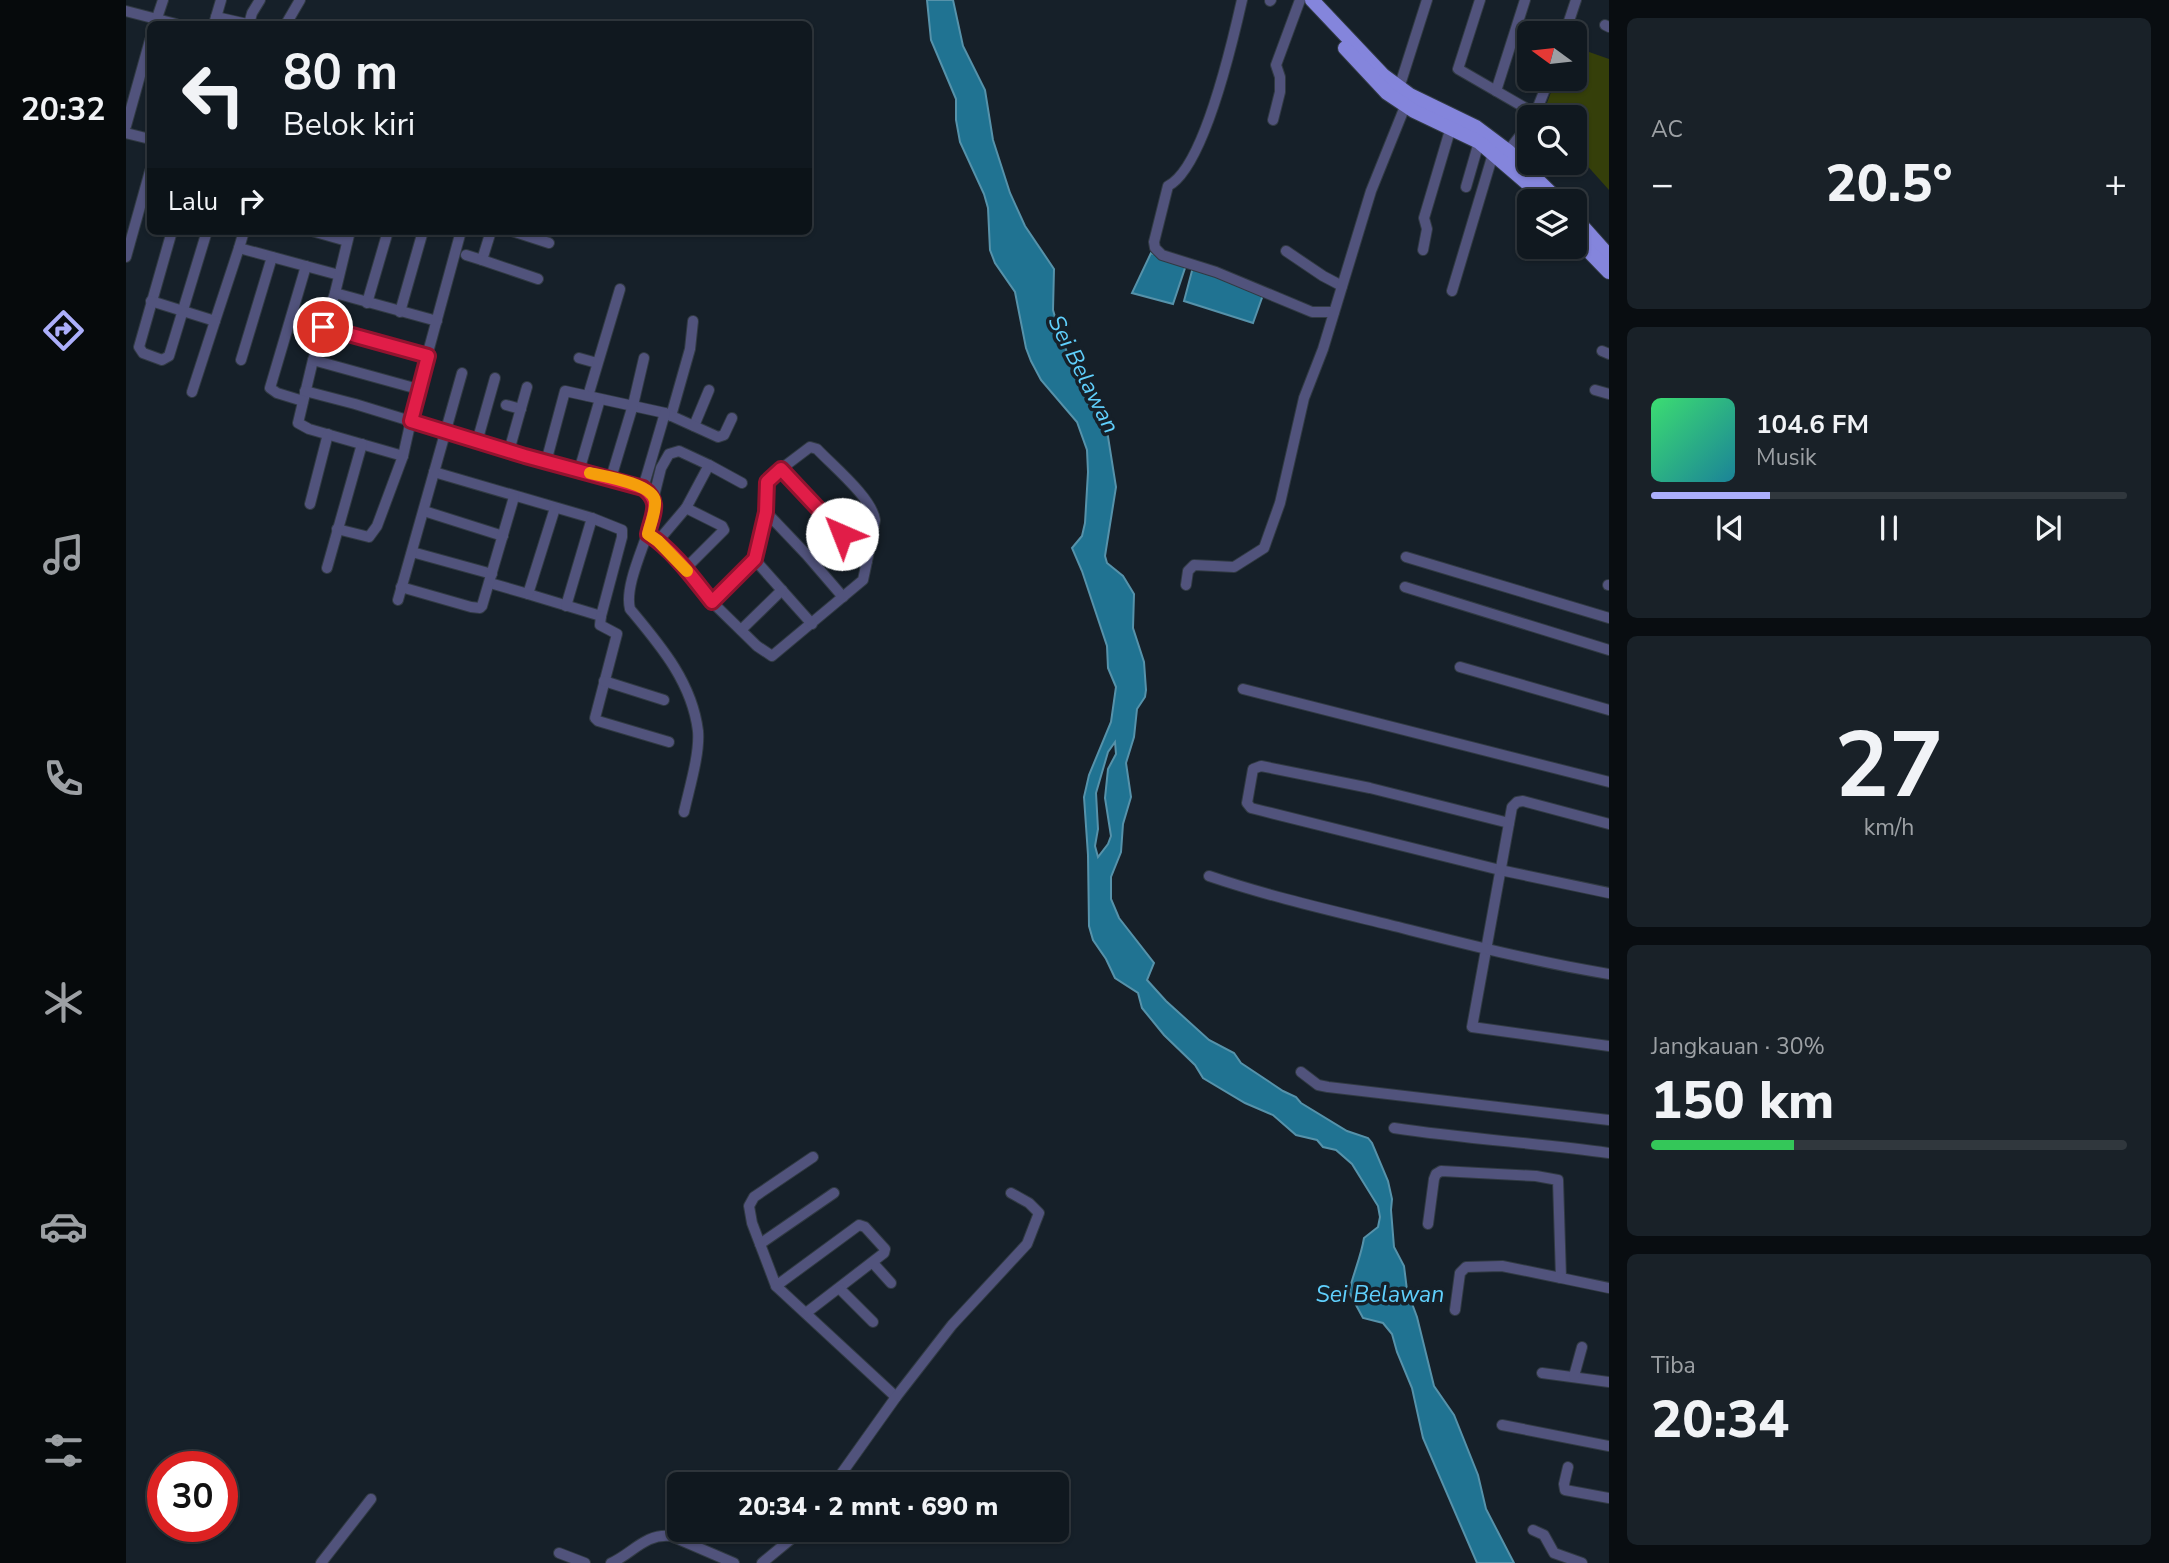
<!DOCTYPE html>
<html lang="id">
<meta charset="utf-8">
<style>
body{margin:0;font-family:"Nunito Sans",sans-serif;background:#192128;color:#f1f3f6;height:100vh;display:flex;flex-direction:column;font-size:26px;white-space:nowrap}
*{box-sizing:border-box;margin:0}
p{font-size:23px;color:#9ca0a4}
.icon{flex:none;width:38px;height:38px;fill:none;stroke:currentColor;stroke-width:2;stroke-linecap:round;stroke-linejoin:round}
.map{position:relative;flex:1;overflow:hidden}
.details{display:flex;flex-direction:column;gap:18px;padding:18px;background:#090d11;width:560px}
.details>*{flex:none}
.hud{position:absolute;left:21px;top:21px;width:665px;height:214px;border-radius:10px;box-shadow:0 2px 5px #0004,0 0 0 2px #30373d;background:#10181f;color:#f1f3f6;overflow:hidden}
.needle{width:46px;rotate:285deg}
.controls{position:absolute;left:1391px;top:21px;display:grid;gap:14px}
.controls a{display:grid;place-items:center;width:70px;height:70px;border-radius:10px;background:#10181f;box-shadow:0 2px 5px #0004,0 0 0 2px #30373d;font-size:35px}
.speed{position:absolute;left:21px;top:1451px;display:flex;gap:14px;font-size:35px;font-weight:700;text-align:center}
.speed>*{display:grid;place-content:center;width:91px;height:91px;border-radius:50%;background:#10181f;box-shadow:0 2px 5px #0004,0 0 0 2px #30373d;line-height:1}
.speed .limit{border:10px solid #d22;background:#fff;color:#111}
.pin{position:absolute;display:grid;place-items:center;width:60px;height:60px;color:#fff;margin:-30px;border:4px solid #fff;border-radius:50%;box-shadow:0 2px 7px #0007}
.me{position:absolute;width:77px;margin:-38px;rotate:316deg;stroke-linejoin:round;filter:drop-shadow(0 0 5px #0008)}
.turn{display:flex;align-items:center;gap:24px;height:147px;padding:0 21px;font-size:32px}
.turn .icon{width:91px;height:91px;stroke-width:2.5}
.turn b{display:block;font-size:49px;line-height:60px}
.then{display:flex;align-items:center;height:66px;padding:0 21px;background:#0003;gap:14px;font-size:26px}
.big{font-size:52px;font-weight:800;line-height:1.1}
.details .card{flex:1;display:flex;flex-direction:column;justify-content:center;gap:10px;min-width:0;padding:0 24px;border-radius:10px;background:#192128}
.details .dial{align-items:center;gap:0}
.dial b{font-size:91px;line-height:1}
.song{display:flex;align-items:center;gap:21px}
.cover{width:84px;height:84px;border-radius:10px;background:linear-gradient(135deg,hsl(140 70% 55%),hsl(190 70% 35%))}
.played{height:7px;border-radius:4px;background:linear-gradient(90deg,#acaffb 25%,#30373d 25%)}
.keys{display:flex;justify-content:space-around;direction:ltr}
.heat{display:flex;justify-content:space-between;align-items:center;font-size:38px;direction:ltr}
.charge{height:10px;border-radius:5px;background:linear-gradient(90deg,#34c759 30%,#30373d 0)}
.trip{position:absolute;left:541px;top:1472px;width:402px;height:70px;border-radius:10px;background:#10181f;box-shadow:0 2px 5px #0004,0 0 0 2px #30373d;font-weight:800;line-height:70px;text-align:center}
main{display:flex;flex:1;min-height:0}
.dock{display:flex;flex-direction:column;width:126px;justify-content:space-around;align-items:center;background:#060a0c;color:#9ca0a4}
.dock .icon{width:49px;height:49px}
.dock .on{color:#acaffb}
.dock b{font-size:32px;color:#f1f3f6}
.map>svg:first-child{display:block}
</style>
<main>
<nav class="dock">
<b>20:32</b>
<svg class="icon on" aria-label="directions" viewBox="0 0 24 24"><path d="M12 3l9 9-9 9-9-9zM9 14v-3h6M13 9l2 2-2 2"/></svg>
<svg class="icon" aria-label="music" viewBox="0 0 24 24"><path d="M9 18V5l10-2v13"/><circle cx="6" cy="18" r="3"/><circle cx="16" cy="16" r="3"/></svg>
<svg class="icon" aria-label="phone" viewBox="0 0 24 24"><path d="M5 4h4l2 5-3 2q2 4 5 5l2-3 5 2v4C11 20 4 13 5 4z"/></svg>
<svg class="icon" aria-label="climate" viewBox="0 0 24 24"><path d="M12 3v18M4 7l16 10M4 17L20 7"/></svg>
<svg class="icon" aria-label="car" viewBox="0 0 24 24"><path d="M5 17H2v-5l4-1 3-4h7l3 4 3 1v5h-3M9 17h6M6 11h13"/><circle cx="7" cy="17" r="2"/><circle cx="17" cy="17" r="2"/></svg>
<svg class="icon" aria-label="filters" viewBox="0 0 24 24"><path d="M4 7h16M4 17h16"/><circle cx="9" cy="7" r="2"/><circle cx="15" cy="17" r="2"/></svg>
</nav>
<div class="map">
<svg width="1483" height="1563" viewBox="0 0 1483 1563">
<rect width="100%" height="100%" fill="#162029"/>
<polygon fill="#353f0a" points="1449,47 1483,59 1483,190 1449,152 1449,117 1416,116 1430,79 1449,79"/>
<g fill="#207392" stroke="#5692aa" stroke-width="2" fill-rule="evenodd">
<path d="M801 0H827L837 46 859 90 867 140 884 193 899 226 928 269 927 310 935 337 951 377 975 411 980 424 990 487 979 556 981 563 997 576 1008 594 1007 628 1018 662 1020 690 1019 697 1011 709 1008 737 1000 763 1005 797 997 824 995 852 985 877V899L993 918 1028 963 1021 980 1040 1001 1083 1040 1108 1053 1115 1063 1157 1091 1170 1097 1175 1103 1221 1131 1242 1138 1246 1143 1262 1181 1266 1199 1265 1210 1268 1247 1278 1266 1281 1290 1291 1317 1308 1386 1328 1415 1352 1475 1360 1509 1388 1563H1351L1297 1438 1286 1388 1271 1352 1266 1334 1257 1323 1237 1318 1223 1292C1227 1274 1235 1257 1238 1238L1252 1227 1254 1217 1252 1206 1226 1164 1210 1150 1197 1147 1191 1140 1170 1135 1147 1115 1119 1103 1077 1078 1069 1065 1038 1035 1016 1008 1012 993 989 978 980 959 967 940 963 926 962 855 958 797 963 775 985 722 990 687 982 668 981 646 956 571 946 548 956 536 959 523 962 472 961 450 951 422 915 380 905 361 900 348 889 292 869 263 864 250 862 208 858 194 834 142 830 120V99L805 40ZM989 742 990 754 982 769 979 798 985 836 982 844 972 857 969 846 972 829 970 793 982 752Z"/>
<polygon points="1025,253 1060,265 1047,304 1006,293"/>
<polygon points="1067,267 1138,292 1127,323 1058,301"/>
</g>
<g fill="none" stroke-linecap="round" stroke-linejoin="round">
<defs>
<g id="minor">
<path d="M1116 0C1107 40 1078 168 1042 186L1028 242 1029 248 1036 255 1090 272 1186 312H1208"/>
<polyline points="1354,0 1332,69 1415,117"/>
<polyline points="1144,1 1145,0"/>
<polyline points="0,11 50,24"/>
<polyline points="90,17 121,24"/>
<polyline points="29,24 37,0"/>
<polyline points="88,24 95,0"/>
<polyline points="123,24 126,13 134,0"/>
<polyline points="160,24 174,0"/>
<polyline points="1479,25 1483,27"/>
<polyline points="1439,33 1450,0"/>
<polyline points="1273,88 1301,0"/>
<polyline points="1370,91 1399,0"/>
<polyline points="1408,117 1423,79"/>
<polyline points="1147,120 1154,92 1154,77 1150,65 1174,0"/>
<polyline points="0,126 24,40"/>
<polyline points="0,133 24,139"/>
<polyline points="1382,151 1404,123"/>
<polyline points="1340,187 1353,142"/>
<polyline points="46,231 13,347 17,353 36,360 43,356 81,231"/>
<polyline points="118,231 113,248 213,275"/>
<polyline points="186,231 221,241"/>
<polyline points="224,231 209,293 187,360 172,423 183,429 277,456"/>
<polyline points="386,231 423,243"/>
<polyline points="1297,250 1301,229 1298,218 1325,127"/>
<polyline points="1160,251 1197,276 1216,286"/>
<polyline points="340,255 356,260 365,231"/>
<polyline points="0,257 24,171"/>
<polyline points="356,260 412,279"/>
<polyline points="1326,291 1367,154"/>
<polyline points="209,293 311,321"/>
<polyline points="25,301 89,321 113,248"/>
<polyline points="241,303 262,231"/>
<polyline points="274,312 297,231"/>
<polyline points="197,327 302,356"/>
<polyline points="1476,351 1483,354"/>
<polyline points="453,358 471,363"/>
<polyline points="115,360 146,257"/>
<polyline points="187,360 292,389"/>
<polyline points="1469,390 1483,394"/>
<path d="M179 391 229 404 399 456 517 488C522 491 527 494 529 500 530 506 526 515 525 522 519 545 498 586 504 609 534 645 566 682 572 731 574 754 563 789 558 812"/>
<polyline points="66,392 89,321"/>
<polyline points="462,396 494,289"/>
<polyline points="177,401 151,393 144,388 180,266"/>
<polyline points="380,405 395,409"/>
<polyline points="545,416 564,349 567,321"/>
<polyline points="568,426 583,390"/>
<polyline points="351,442 369,378"/>
<polyline points="383,451 401,387"/>
<polyline points="420,462 439,391 539,413 592,437 598,435 606,418"/>
<polyline points="583,465 616,483"/>
<polyline points="453,471 474,399"/>
<polyline points="308,472 466,518 496,530 496,537 475,616 402,594"/>
<polyline points="485,478 507,405 518,358"/>
<polyline points="517,488 539,413"/>
<polyline points="528,496 535,468 543,454 553,451 583,465 560,508 532,541"/>
<polyline points="184,504 202,434"/>
<polyline points="298,511 377,536"/>
<polyline points="640,512 680,554 717,597"/>
<polyline points="211,529 243,537 251,526 277,456 292,389 335,231"/>
<polyline points="521,534 532,541 544,553 586,602 631,646 646,656 737,580 741,561 655,469"/>
<polyline points="286,552 366,574"/>
<polyline points="1280,557 1483,618"/>
<polyline points="629,560 686,624"/>
<polyline points="201,568 236,444"/>
<polyline points="559,569 598,530 596,526 560,508"/>
<polyline points="364,583 402,594 429,508"/>
<polyline points="1060,585 1062,571 1068,565 1108,567 1138,548 1154,503 1178,398 1197,349 1245,191 1282,99"/>
<polyline points="1482,585 1483,585"/>
<polyline points="275,587 345,607 354,608 356,606 388,497"/>
<polyline points="1279,587 1483,650"/>
<polyline points="272,600 336,373"/>
<path d="M586 602 629 560 640 512 641 482 643 478 684 447 691 449C707 466 746 498 749 520L741 561"/>
<polyline points="440,606 466,518"/>
<polyline points="475,616 474,625 491,634 469,718 472,721 543,742"/>
<polyline points="615,630 656,590"/>
<polyline points="1334,667 1483,710"/>
<polyline points="478,681 538,700"/>
<polyline points="1117,689 1483,782"/>
<polyline points="1383,823 1244,788 1135,766 1127,769 1121,803 1125,808 1137,811 1374,870 1483,893"/>
<polyline points="1483,824 1397,801 1391,802 1386,807 1346,1027 1483,1046"/>
<path d="M1083 876C1142 896 1203 910 1264 925 1336 943 1409 962 1483 974"/>
<polyline points="1175,1072 1192,1085 1202,1087 1483,1120"/>
<path d="M1268 1128C1340 1139 1412 1143 1483 1153"/>
<polyline points="687,1157 628,1197 623,1206 626,1223 650,1286 770,1397"/>
<polyline points="1302,1224 1308,1179 1310,1174 1315,1171 1410,1176 1432,1180 1435,1278 1483,1288"/>
<polyline points="634,1244 708,1193"/>
<polyline points="747,1263 765,1283"/>
<polyline points="650,1286 733,1225 739,1227 759,1249 758,1253 680,1313"/>
<polyline points="714,1289 747,1322"/>
<polyline points="1329,1310 1334,1273 1340,1267 1376,1266 1435,1278"/>
<polyline points="1416,1373 1483,1382"/>
<polyline points="1448,1376 1456,1347"/>
<polyline points="1376,1425 1483,1446"/>
<polyline points="1442,1467 1438,1484 1439,1490 1483,1498"/>
<polyline points="708,1484 770,1397 826,1325 901,1244 913,1213 903,1203 885,1193"/>
<polyline points="1407,1530 1418,1535 1428,1553 1456,1563"/>
<polyline points="433,1553 459,1563"/>
<polyline points="195,1563 245,1499"/>
<path d="M485 1563C506 1554 519 1533 545 1536L608 1563"/>
<polyline points="636,1563 676,1530"/>
</g>
<g id="major">
<polyline points="1186,0 1257,75 1284,95 1350,127 1382,151 1433,201"/>
<polyline points="1219,48 1261,93 1288,111 1353,142 1402,184 1417,201"/>
<polyline points="1449,218 1483,256"/>
<polyline points="1449,237 1483,272"/>
</g>
</defs>
<use href="#minor" stroke="#313a43" stroke-width="12"/>
<use href="#major" stroke="#313a43" stroke-width="16"/>
<use href="#minor" stroke="#51537c" stroke-width="10"/>
<use href="#major" stroke="#8485dc" stroke-width="14"/>
</g>
<g fill="none" stroke-linecap="round" stroke-linejoin="round">
<defs>
<path id="route" d="M197 327 302 356 285 421 399 456 517 488C536 502 526 515 522 534 548 551 567 578 586 602L629 559 640 512 641 482 655 469 716 534"/>
</defs>
<use href="#route" stroke="#92132f" stroke-width="18"/>
<use href="#route" stroke="#e11d48" stroke-width="12"/>
<path stroke="#f59e0b" stroke-width="12" d="M464 473C478 476 527 484 529 501 530 511 524 525 522 534L532 541 561 571"/>
</g>
<g text-anchor="middle" stroke-width="7" stroke-linejoin="round" paint-order="stroke">
<g font-size="23" font-style="italic" fill="#60d0fd" stroke="#162029">
<text transform="translate(958 374) rotate(63)" y="8">Sei Belawan</text>
<text x="1254" y="1302">Sei Belawan</text>
</g>
</g>
</svg>
<div class="controls">
<a><svg class="needle" viewBox="-14 -14 28 28"><path d="M0-13l5 13h-10z" fill="#e53935"/><path d="M0 13l5-13h-10z" fill="#9ca0a4"/></svg></a>
<a><svg class="icon" aria-label="search" viewBox="0 0 24 24"><circle cx="10" cy="10" r="6"/><path d="M15 15l6 6"/></svg></a>
<a><svg class="icon" aria-label="layers" viewBox="0 0 24 24"><path d="M12 4l9 5-9 5-9-5zM3 14l9 5 9-5"/></svg></a>
</div>
<div class="speed"><div class="limit">30</div></div>
<div class="pin" style="left:197px;top:327px;background:#d93025"><svg class="icon" aria-label="arrive" viewBox="0 0 24 24"><path d="M6 21V4h12l-3 4 3 4H6"/></svg></div>
<svg class="me" style="left:716px;top:534px" viewBox="-20 -20 40 40"><circle r="19" fill="#fff"/><path d="M0-13L10 11 0 6-10 11z" fill="#e11d48"/></svg>
<div class="trip">20:34 · 2 mnt · 690 m</div>
<div class="hud">
<div class="turn"><svg class="icon" aria-label="left" viewBox="0 0 24 24"><path d="M17 20v-9H6M10 6l-5 5 5 5"/></svg><div><b>80 m</b>Belok kiri</div></div>
<div class="then">Lalu<svg class="icon" aria-label="right" viewBox="0 0 24 24"><path d="M7 20v-9h11M14 6l5 5-5 5"/></svg></div>
</div>
</div>
<section class="details">
<div class="card"><p>AC</p>
<div class="heat"><a>−</a><b class="big">20.5°</b><a>+</a></div>
</div>
<div class="card">
<div class="song"><i class="cover"></i><div><b>104.6 FM</b><p>Musik</p></div></div>
<div class="played"></div>
<div class="keys"><svg class="icon" aria-label="previous" viewBox="0 0 24 24"><path d="M18 5L8 12l10 7zM5 5v14"/></svg><svg class="icon" aria-label="pause" viewBox="0 0 24 24"><path d="M8 5v14M16 5v14"/></svg><svg class="icon" aria-label="next" viewBox="0 0 24 24"><path d="M6 5l10 7-10 7zM19 5v14"/></svg></div>
</div>
<div class="card dial"><b>27</b><p>km/h</p></div>
<div class="card"><p>Jangkauan · 30%</p><b class="big">150 km</b><div class="charge"></div></div>
<div class="card"><p>Tiba</p><b class="big">20:34</b></div>
</section>
</main>
